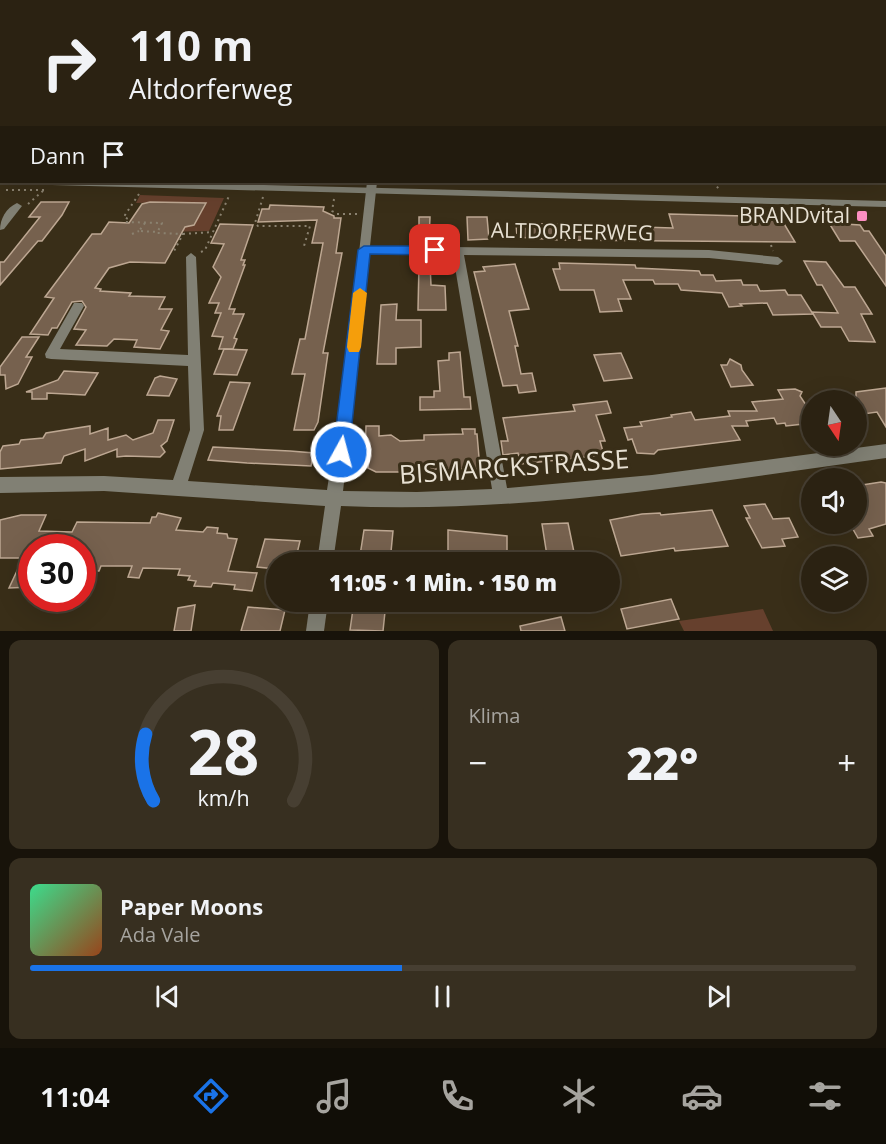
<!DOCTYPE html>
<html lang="de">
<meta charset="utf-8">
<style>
body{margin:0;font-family:"Open Sans",sans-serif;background:#372f20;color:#f1f3f6;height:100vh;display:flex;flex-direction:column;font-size:22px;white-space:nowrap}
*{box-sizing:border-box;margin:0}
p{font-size:20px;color:#a6a49f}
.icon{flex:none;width:33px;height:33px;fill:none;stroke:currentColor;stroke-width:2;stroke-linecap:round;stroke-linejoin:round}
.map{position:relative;height:631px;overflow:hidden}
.side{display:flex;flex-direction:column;gap:9px;padding:9px;background:#18130a;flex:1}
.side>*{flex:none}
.guide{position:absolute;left:0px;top:0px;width:886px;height:183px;box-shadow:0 6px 24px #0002,0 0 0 2px #473f32;background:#2b2212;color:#f1f3f6;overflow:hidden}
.needle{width:39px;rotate:167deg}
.tools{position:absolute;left:801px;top:390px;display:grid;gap:12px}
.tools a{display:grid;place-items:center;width:66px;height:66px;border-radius:50%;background:#2b2212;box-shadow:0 6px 24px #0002,0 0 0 2px #473f32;font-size:30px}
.speed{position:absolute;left:18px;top:534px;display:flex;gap:12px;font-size:30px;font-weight:700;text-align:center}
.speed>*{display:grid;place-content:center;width:78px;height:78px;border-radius:50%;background:#2b2212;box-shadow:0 6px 24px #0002,0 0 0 2px #473f32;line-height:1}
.speed .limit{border:9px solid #d22;background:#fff;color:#111}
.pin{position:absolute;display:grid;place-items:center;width:51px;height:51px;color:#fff;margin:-26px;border-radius:12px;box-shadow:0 3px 9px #0006}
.me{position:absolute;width:66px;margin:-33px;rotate:7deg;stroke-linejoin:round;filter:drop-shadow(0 0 4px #0008)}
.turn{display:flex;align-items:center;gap:21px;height:126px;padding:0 30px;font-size:27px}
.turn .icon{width:78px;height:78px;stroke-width:2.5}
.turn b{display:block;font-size:42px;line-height:51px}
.then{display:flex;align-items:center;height:57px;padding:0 30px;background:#0003;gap:12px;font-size:22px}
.big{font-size:45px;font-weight:800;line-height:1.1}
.side .tile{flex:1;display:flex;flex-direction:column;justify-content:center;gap:9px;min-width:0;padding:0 21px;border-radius:12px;background:#372f20}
.side .dial{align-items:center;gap:0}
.dial svg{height:156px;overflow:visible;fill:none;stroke:#473f32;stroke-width:7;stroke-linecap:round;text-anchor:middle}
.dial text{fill:#f1f3f6;stroke:none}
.song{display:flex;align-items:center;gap:18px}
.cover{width:72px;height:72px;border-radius:9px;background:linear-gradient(135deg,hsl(150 70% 55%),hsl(20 70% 35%))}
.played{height:6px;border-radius:3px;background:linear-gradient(90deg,#1a73e8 45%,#473f32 45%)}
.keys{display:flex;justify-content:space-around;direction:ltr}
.heat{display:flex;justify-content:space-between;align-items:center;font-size:33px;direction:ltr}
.side .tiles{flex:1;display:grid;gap:9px;grid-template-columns:1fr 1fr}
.tile:last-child{grid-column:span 2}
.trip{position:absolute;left:266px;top:552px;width:354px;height:60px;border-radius:30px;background:#2b2212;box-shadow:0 6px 24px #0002,0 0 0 2px #473f32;font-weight:800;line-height:60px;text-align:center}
.menu{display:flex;height:96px;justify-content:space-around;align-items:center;background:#110e07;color:#a6a49f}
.menu .icon{width:42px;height:42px}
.menu .on{color:#1a73e8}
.menu b{font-size:27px;color:#f1f3f6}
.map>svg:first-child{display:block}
</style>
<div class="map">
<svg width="886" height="631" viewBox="0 0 886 631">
<rect width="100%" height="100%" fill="#392e18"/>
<g fill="#66402d">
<polygon points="140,195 224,198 209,231 160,232 194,225 196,221 193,220 195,217 199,217 204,207 200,203 185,202 184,205 166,202 136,203"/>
<polygon points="763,609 773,631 684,631 679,621"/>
</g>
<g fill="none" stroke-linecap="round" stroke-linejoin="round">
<polyline stroke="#717d52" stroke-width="2" points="7,2 9,0"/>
</g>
<g fill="#76614e" stroke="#bda792" stroke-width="1.5">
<polygon points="41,202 69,202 62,215 42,241 38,241 0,285 0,262 4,262 40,217 29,217"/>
<polygon points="150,202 206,203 194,225 185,227 165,263 130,262 109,268 95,288 101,289 100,291 131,293 129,296 165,297 159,309 172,309 161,330 169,331 160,349 134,347 137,340 114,339 107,346 76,345 86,330 74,329 86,307 82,301 72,302 57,328 52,328 48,335 30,334 54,298 45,297 92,234 101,234 109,222 129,223 142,204"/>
<polygon points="270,205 324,207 323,211 334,216 334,218 341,218 336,253 342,253 323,353 328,353 318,422 314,430 294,430 305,374 292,374 300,339 305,339 323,243 312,243 317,220 258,222 262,209 269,209"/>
<polygon points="669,214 780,217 795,242 559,240 517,237 516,223 673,228"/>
<polygon points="419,217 430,217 429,240 419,240"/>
<polygon points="467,217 487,217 489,239 468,240"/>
<polygon points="829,223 860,225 864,231 869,231 886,256 886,286 855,241 840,241"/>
<polygon points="220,224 253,225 241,260 245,260 243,265 245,265 229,309 235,309 233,314 244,314 234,338 237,339 233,349 219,349 223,337 212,336 221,313 215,313 219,303 209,303 221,277 213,267 224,244 211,243"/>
<polygon points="804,261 826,262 844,287 855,287 872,314 861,314 875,342 849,341 841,327 821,327 812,312 838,313 822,285 817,285"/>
<polygon points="559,263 635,265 636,268 699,271 701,275 713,275 716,281 741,280 743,285 757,285 760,291 785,290 788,295 801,295 813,314 773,315 767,303 740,304 742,306 729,307 722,293 681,290 678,284 655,284 653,280 623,280 631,299 618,299 622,311 600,312 594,290 560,290 553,269 560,269"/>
<polygon points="419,264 430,264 431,285 445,286 446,310 418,310"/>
<polygon points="515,264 529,309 509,311 518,346 515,346 521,374 532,373 536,391 519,393 517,385 503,386 474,272 485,271 483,267"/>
<polygon points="397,304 396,320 421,320 421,347 396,348 396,364 377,364 381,305"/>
<polygon points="22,337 39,337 26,357 32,357 18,384 6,389 5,375 0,375 0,367"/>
<polygon points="224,349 247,350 237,375 214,374"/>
<polygon points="460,352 464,397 470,397 471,409 420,410 420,397 434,397 434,391 440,391 438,361 449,360 449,353"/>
<polygon points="621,353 632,378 604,381 594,355"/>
<polygon points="730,359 741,365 742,370 753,385 731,387 721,365 727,365"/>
<polygon points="64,371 98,373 85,395 47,393 47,399 32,399 32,392 26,392 58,380"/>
<polygon points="160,376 177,379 169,396 147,395 155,378"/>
<polygon points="230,382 250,383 233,430 219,430 221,416 217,416"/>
<polygon points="886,388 886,427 877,412 856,415 856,392"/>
<polygon points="795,389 802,392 800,396 810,411 804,412 809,420 802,421 803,424 786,426 785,423 777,424 774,418 746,421 748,426 732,426 740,440 658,450 654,454 637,453 632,439 628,440 624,428 642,426 640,422 672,417 671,415 691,412 695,420 730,416 728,411 757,411 752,402 783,399 778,390"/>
<polygon points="607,401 611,413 596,415 605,441 600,441 604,455 521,464 518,453 503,455 501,441 508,441 503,418 575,411 573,405"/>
<polygon points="158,420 174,420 167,441 161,446 165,452 160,457 126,456 117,457 117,449 85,461 85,449 64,456 61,463 0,469 0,452 3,446 19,444 21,440 43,438 46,433 90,426 90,434 108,428 108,440 126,435 133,440 153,433"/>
<polygon points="366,426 379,426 379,436 391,435 400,441 424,440 424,435 463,434 462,429 475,429 475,434 477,434 480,469 406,469 406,472 376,472 368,468 368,460 365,460"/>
<polygon points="213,447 290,451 314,453 311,466 247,463 208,460"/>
<polygon points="881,482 886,483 886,524 869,529 873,536 858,538 850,524 856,524 856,486"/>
<polygon points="765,504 773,519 789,518 798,537 782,539 785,546 762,548 746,518 750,518 744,506"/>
<polygon points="712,510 728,546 675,551 674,548 621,556 610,520 642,514 660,513 661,515"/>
<polygon points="158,513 181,518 176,530 203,532 207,527 218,528 217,533 227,534 228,538 237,539 228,571 257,573 252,591 234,589 235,585 213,583 211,587 194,586 196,581 188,580 190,576 178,575 180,569 143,568 139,578 128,577 132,566 101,566 99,571 82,571 82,548 32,548 32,587 9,588 23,558 0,558 0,520 21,515 46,515 39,531 72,532 77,522 150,523 152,517 156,517"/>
<polygon points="568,523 576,562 548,562 542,524"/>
<polygon points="364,530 393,531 390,562 359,562"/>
<polygon points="448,530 507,536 507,553 501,553 501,562 448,562"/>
<polygon points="265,539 300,541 295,562 276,562 276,569 257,567"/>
<polygon points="671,599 679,619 627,629 621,609"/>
<polygon points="354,602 386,602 383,631 350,630"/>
<polygon points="195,605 191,631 174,631 178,608"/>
<polygon points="248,607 285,610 280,631 241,631"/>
<polygon points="561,617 565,631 521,631 520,626"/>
</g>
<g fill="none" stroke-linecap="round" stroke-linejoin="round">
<polyline stroke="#8b8270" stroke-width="1.5" stroke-dasharray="1.5 2" stroke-linecap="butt" points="49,2 51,0"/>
<g stroke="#8b8270" stroke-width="2" stroke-dasharray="2 4" stroke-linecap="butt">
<polyline points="713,182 719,189"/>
<polyline points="6,190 45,190"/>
<polyline points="139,194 125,215 128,216 125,222 162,223 157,233 183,234 173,253"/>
<polyline points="263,197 255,223 258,226 310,226 304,246"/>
<polyline points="334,199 332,211 337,214 358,214"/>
<polyline points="28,204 44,190"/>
<polyline points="753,211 756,217 764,219"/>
<polyline points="145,223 139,231 158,232"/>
<polyline points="132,234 139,231"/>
<polyline points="183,234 213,232"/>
<polyline points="771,245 773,251"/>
<polyline points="201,252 205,250 229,196"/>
</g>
<g fill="#818074" fill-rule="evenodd">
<polygon points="84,0 102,2 88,2"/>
<polygon points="667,0 671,0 672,2 668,2"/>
<polygon points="0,80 2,80 2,83 0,84"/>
</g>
<g fill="#818074" fill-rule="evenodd">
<rect x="389" y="0" width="6" height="2"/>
<polygon points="767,0 773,0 775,2 768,2"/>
<rect x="0" y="108" width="2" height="4"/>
<rect x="885" y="114" width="1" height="5"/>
<path d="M367 182H377L370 246 709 250 778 257 783 261 778 265 709 258 464 255 507 488 652 475 886 444V458C705 483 524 514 341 506L333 562H317L325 506 104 491 0 493V477L104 476 173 480 190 430 188 366 51 359 46 358 45 354 74 303H82L84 306 60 349 188 355 186 257 191 253 196 257 204 430 188 481 327 490 347 359ZM370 254 453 255 492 489 417 492 343 491 359 359Z"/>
<path d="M17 203 22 206 4 229 0 230C0 219 6 208 17 203Z"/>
<polygon points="310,602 328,602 324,631 306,631"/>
</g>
<g fill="#818074" fill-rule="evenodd">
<polygon points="0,177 2,182 5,182 0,183"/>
<polygon points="47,182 145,182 886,201 886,207 52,185"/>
</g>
<g fill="#afad9a" fill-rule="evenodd">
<polygon points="74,0 73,2 66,2 68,0"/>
<polygon points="0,50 2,50 0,55"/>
</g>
</g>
<polygon fill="#1a73e8" stroke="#114b97" stroke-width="1.5" points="364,246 435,246 441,250 435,255 370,254 349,452 347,458 341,460 335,458 333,452 358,250"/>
<polygon fill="#f59e0b" points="360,288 367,293 361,347 359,352 349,352 347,347 353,293"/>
<rect fill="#fc8fc2" stroke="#392e18" stroke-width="2" x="856" y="210" width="12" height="12" rx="3"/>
<g text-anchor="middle" stroke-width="6" stroke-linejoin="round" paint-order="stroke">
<g font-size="21" fill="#e8e1d3" stroke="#392e18" text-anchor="end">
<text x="850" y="223">BRANDvital</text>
</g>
<g font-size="21" fill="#e8e1d3" stroke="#392e18">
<text transform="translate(572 232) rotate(1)" y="7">ALTDORFERWEG</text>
</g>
<g font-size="26" fill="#e8e1d3" stroke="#392e18">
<text transform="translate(514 467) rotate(-4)" y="9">BISMARCKSTRASSE</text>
</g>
</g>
</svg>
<div class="tools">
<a><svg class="needle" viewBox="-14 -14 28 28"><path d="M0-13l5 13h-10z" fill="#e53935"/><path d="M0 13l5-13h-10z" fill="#a6a49f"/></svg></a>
<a><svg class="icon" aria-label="sound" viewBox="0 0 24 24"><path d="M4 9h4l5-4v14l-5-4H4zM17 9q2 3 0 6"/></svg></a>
<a><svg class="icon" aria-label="layers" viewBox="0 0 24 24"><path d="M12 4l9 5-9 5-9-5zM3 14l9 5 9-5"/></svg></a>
</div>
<div class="speed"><div class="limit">30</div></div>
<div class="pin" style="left:435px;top:250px;background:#d93025"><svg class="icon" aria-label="arrive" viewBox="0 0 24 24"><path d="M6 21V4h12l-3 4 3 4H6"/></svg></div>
<svg class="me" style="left:341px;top:452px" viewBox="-20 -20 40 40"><circle r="17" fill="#1a73e8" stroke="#fff" stroke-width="3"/><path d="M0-11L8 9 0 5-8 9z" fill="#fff"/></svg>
<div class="trip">11:05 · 1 Min. · 150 m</div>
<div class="guide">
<div class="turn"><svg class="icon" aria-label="right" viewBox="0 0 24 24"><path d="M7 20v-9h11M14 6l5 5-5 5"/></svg><div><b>110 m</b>Altdorferweg</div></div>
<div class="then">Dann<svg class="icon" aria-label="arrive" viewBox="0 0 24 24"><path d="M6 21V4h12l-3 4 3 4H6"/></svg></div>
</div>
</div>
<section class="side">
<div class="tiles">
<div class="tile dial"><svg viewBox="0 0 100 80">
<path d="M14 69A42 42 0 1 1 86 69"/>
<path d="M14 69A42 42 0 0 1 10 35" stroke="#1a73e8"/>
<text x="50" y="56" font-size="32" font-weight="700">28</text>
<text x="50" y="72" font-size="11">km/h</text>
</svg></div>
<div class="tile"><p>Klima</p>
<div class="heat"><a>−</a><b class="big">22°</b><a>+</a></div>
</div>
<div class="tile">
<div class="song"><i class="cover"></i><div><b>Paper Moons</b><p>Ada Vale</p></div></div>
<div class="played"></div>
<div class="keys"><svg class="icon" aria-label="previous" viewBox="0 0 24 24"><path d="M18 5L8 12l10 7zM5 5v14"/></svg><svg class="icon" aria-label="pause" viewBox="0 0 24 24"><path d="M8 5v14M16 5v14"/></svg><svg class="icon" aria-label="next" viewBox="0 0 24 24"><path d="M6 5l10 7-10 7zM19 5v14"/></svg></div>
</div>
</div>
</section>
<nav class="menu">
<b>11:04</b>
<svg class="icon on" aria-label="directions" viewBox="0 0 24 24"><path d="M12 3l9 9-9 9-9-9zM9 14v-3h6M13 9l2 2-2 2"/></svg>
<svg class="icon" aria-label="music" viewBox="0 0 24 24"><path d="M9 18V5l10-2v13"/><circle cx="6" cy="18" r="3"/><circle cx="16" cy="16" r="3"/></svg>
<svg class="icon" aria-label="phone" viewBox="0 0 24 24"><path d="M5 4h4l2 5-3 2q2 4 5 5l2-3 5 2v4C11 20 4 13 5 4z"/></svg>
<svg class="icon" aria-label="climate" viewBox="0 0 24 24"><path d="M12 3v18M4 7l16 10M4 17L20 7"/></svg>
<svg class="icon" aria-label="car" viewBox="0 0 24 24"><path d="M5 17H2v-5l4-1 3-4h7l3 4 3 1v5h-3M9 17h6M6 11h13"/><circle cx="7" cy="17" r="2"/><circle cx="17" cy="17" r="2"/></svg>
<svg class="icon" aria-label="filters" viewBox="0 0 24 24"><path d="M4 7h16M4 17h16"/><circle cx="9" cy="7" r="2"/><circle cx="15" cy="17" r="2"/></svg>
</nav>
